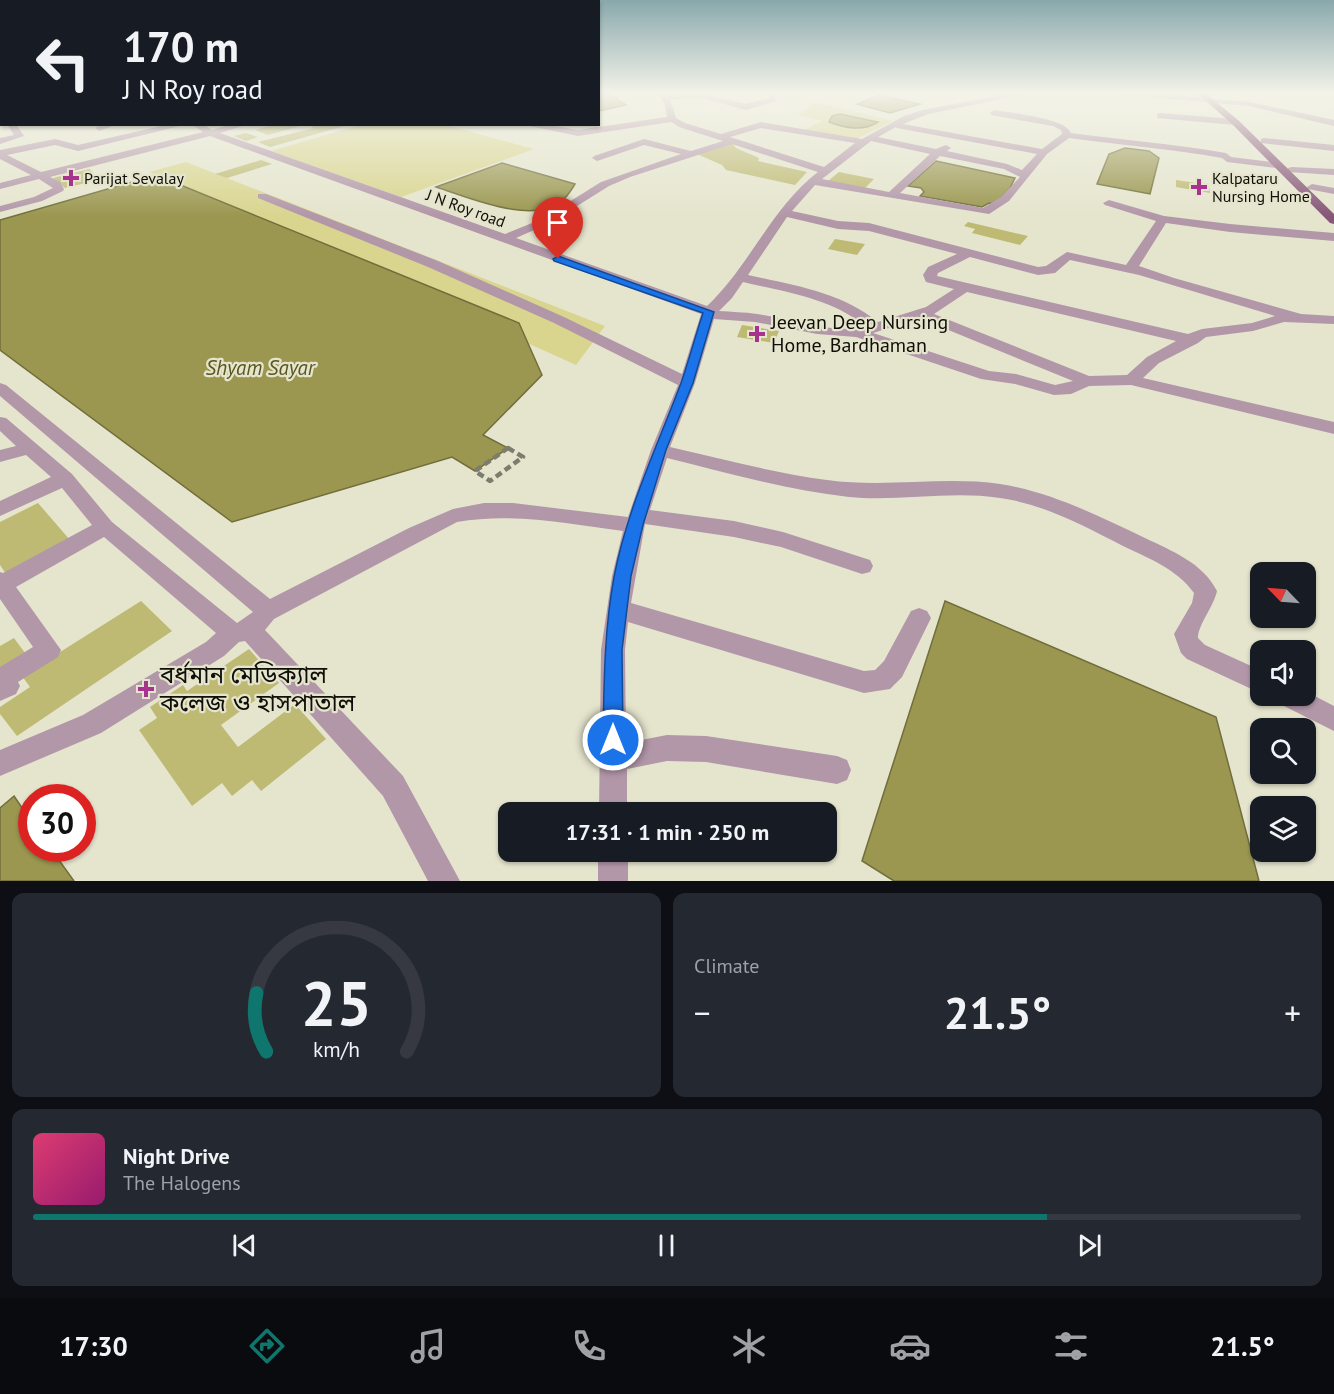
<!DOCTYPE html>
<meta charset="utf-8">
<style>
body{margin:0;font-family:"PT Sans","Noto Sans Bengali",sans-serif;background:#242831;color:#f1f3f6;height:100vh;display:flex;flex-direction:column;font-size:22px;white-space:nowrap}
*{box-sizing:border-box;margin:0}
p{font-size:20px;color:#9ea1a6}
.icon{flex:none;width:33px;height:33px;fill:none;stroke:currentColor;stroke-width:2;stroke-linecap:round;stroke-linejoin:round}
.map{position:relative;height:881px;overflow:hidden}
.details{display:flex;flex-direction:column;gap:12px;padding:12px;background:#0d0f14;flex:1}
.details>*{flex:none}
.guide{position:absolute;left:0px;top:0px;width:600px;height:126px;box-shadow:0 2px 4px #0004;background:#171b24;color:#f1f3f6;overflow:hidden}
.needle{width:39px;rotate:295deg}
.tools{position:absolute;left:1250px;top:562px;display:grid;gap:12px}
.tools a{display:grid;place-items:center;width:66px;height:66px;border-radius:12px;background:#171b24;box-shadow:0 2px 4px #0004;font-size:30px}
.speed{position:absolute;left:18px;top:784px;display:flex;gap:12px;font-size:30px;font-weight:700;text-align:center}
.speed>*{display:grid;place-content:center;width:78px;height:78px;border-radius:50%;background:#171b24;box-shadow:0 2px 4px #0004;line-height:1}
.speed .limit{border:9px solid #d22;background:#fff;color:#111}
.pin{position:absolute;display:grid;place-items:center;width:51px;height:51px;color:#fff;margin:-62px -26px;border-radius:50% 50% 50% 0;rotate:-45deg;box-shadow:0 0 6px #0007}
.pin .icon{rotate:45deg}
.me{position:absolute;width:66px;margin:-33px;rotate:0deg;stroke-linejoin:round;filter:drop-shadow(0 0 4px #0008)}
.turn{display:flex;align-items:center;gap:21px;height:126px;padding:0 24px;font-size:27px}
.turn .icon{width:78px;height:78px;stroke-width:2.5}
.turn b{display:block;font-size:42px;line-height:51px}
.big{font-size:45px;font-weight:700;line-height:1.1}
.details .widget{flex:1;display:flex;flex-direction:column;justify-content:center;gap:9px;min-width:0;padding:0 21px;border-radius:12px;background:#242831}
.details .dial{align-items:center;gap:0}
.dial svg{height:156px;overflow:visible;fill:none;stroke:#363941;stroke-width:7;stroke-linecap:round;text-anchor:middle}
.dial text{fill:#f1f3f6;stroke:none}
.song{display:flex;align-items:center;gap:18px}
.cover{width:72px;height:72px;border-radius:9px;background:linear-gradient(135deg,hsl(340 70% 55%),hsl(320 70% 35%))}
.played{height:6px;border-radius:3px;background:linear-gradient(90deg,#0f766e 80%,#363941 80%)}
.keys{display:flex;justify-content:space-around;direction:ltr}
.heat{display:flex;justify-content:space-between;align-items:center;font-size:33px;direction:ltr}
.details .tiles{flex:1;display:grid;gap:12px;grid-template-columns:1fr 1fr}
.widget:last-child{grid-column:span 2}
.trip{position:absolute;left:498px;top:802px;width:339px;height:60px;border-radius:12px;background:#171b24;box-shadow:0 2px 4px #0004;font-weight:700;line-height:60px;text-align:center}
.tab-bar{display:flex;height:96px;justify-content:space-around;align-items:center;background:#090b0e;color:#9ea1a6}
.tab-bar .icon{width:42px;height:42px}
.tab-bar .current{color:#0f766e}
.tab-bar b{font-size:27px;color:#f1f3f6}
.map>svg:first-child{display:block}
</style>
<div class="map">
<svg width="1334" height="881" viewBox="0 0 1334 881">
<rect width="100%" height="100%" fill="#e5e5ce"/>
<g fill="#d9d58f">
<polygon points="815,102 893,121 856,139 804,130 823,121 799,115"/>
<polygon points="364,124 446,125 534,149 401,197 271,151"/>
<polygon points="186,162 605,326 576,365 149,172"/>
</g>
<g fill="#9b9751" stroke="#716e3b" stroke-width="1.5">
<polygon points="598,93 608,93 626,105 599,111"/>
<polygon points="879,95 920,104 890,113 857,104"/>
<path d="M840 114 878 122C862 132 845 128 829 122L832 116Z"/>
<polygon points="1125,148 1149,151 1159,158 1150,194 1097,184 1109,154"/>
<polygon points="936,161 1015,178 1010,188 996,204 989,203 982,207 920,196 924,192 921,188 908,186"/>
<path d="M502 163 575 184C572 189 568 195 564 199 535 227 468 197 436 187Z"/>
<polygon points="156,175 519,323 542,375 483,435 508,448 475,471 452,457 232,522 0,350 0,220"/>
<polygon points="945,601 1216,717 1259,881 894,881 862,861"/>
<polygon points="14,796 31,821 32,849 51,849 74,881 0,881 0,808"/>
</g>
<g fill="#beba73">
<polygon points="275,124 304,124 304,125 268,135 255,130"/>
<polygon points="318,124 348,125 270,147 258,142 314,128 311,127"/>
<polygon points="246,133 258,137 246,141 234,136"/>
<polygon points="732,143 736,148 759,158 758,161 807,172 795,185 726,170 722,165 697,154"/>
<polygon points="261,160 272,164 227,178 215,174"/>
<polygon points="89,169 94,173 85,175 94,181 65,188 53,178"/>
<polygon points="839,172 874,179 864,189 828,181"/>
<polygon points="1176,180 1209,185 1210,193 1176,187"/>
<polygon points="968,222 1028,236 1020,245 972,233 975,229 964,226"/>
<polygon points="835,239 865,244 857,255 828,249"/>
<polygon points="742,325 779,331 774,343 737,337"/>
<polygon points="38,503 70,540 6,574 0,565 0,522"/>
<polygon points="141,601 172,631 17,736 0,714 0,707 30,687 22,676"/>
<polygon points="14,638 25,653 0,668 0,646"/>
<polygon points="249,649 279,683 221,725 238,747 295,704 326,739 261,791 252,780 232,796 222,783 192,806 139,730 157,718 150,707 183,685 187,691"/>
</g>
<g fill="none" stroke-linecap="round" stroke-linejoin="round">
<polygon stroke="#7d7d6d" stroke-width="4.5" stroke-dasharray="7 4" stroke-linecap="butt" points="508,448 523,457 490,481 475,471"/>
<g fill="#b297a9" fill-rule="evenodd">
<path d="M658 93 702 94 746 104 769 98V94H775L776 101 746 110 702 98 670 99 676 118 685 123 721 134 761 122 862 139 904 116 923 110 1012 93H1026L1022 95 928 114 903 124 1042 149 1062 134 1061 130 1053 126 991 115 990 113 994 110C1011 113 1065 118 1071 133 1123 140 1174 144 1226 153L1231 157 1281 163 1282 165 1277 168 1227 162 1222 158C1171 149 1120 145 1069 138L1047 154 1009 201 989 214 815 185 792 211 838 221 869 223 1038 267 1046 266 1067 252 1126 265 1156 221 1105 205 1103 203 1109 200 1164 216 1230 224 1334 233V241L1230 232 1166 223 1139 266 1174 278 1301 314 1334 316V324L1284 322 1253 331 1206 337 1198 343 1159 363 1143 378 1334 422V434L1131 385 1089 386 1071 394 1054 395 1015 384 981 379 856 337 817 334 755 322 714 319 695 383 670 447C722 459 774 473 827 480 885 488 944 476 1000 484 1051 492 1099 516 1145 538 1172 551 1203 563 1217 591 1214 606 1198 625 1198 638L1205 645 1260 670V693L1187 659 1181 653 1174 634 1192 603 1194 593C1177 569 1148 558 1123 546 1084 526 1044 504 1000 498 950 490 899 502 849 497 787 490 727 473 667 458L650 510 734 521 783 532 870 560 873 566 870 572 862 574 781 547 734 537 645 524 631 603 864 671 875 670 884 661 911 611 919 608 927 611 931 618 902 677 890 689 864 693 628 622 625 650 626 743 667 735 706 736 837 756 847 760 851 770 847 780 837 784 706 762 667 761 627 769V813H599L601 650 612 576 623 531C568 524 513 512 457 522L274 619 265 630 403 776 460 881H428L383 796 245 641 239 642 224 656 101 733 0 776V750L83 715 206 642 216 633 104 537 16 587 61 650 58 657 18 682 20 686 16 694 0 701V667L33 647 0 599V572L3 573 92 525 62 488 0 516V501L51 477 26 455 0 462V450L16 446 0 431V417L6 418 72 474 112 522 237 623 253 612 0 396V383L6 385 270 599 409 528 453 509 484 503H513L628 517 651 450 678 385 554 323 428 267 258 198V194H266L438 261 564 317 682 374 701 314 210 136 50 177 60 182 64 189 63 191 42 201 0 212V206L34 197 53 188 39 179 0 189V183L31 175 0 159V150L55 139 78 145 170 124H188L78 151 55 145 7 155 41 172 203 132 191 124H203L212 130 232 124H249L220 133 505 234 542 219 601 182 681 154 644 145 597 161 592 158 594 156 644 139 691 151 723 141 679 127 671 122 578 136 520 124H543L578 130 667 117 665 105ZM896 127 897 128 1037 154 1022 170 1007 164 947 151 951 148 946 145 936 149 878 137ZM761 128 855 143 824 167 730 137ZM871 141 930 154 889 192 822 179ZM732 144 818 172C771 208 749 267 707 306L516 238 550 223 609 186 630 177ZM940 156 1004 169 1020 177 1001 197 983 208 900 193ZM787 217 838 229 869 231 957 254 928 267 923 275 926 282 954 289 926 307 878 322C841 292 793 285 748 275ZM970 257 1038 275 1055 273 1070 260 1139 275 1275 316 1252 323 1202 329 1188 334 937 276 938 273ZM743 282C785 292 831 298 865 326 835 335 788 319 757 314 744 312 731 312 719 311L732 298ZM967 292 1176 341 1147 357 1127 375 1089 376 934 314ZM918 319 924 320 1073 381 1055 385 1016 374 989 371 873 333Z"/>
<polygon points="1124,93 1149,93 1249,102 1334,120 1334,126 1249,106 1128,95"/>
<polygon points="1160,113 1235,119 1239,122 1235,125 1157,118 1157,114"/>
<polygon points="7,124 16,124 24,136 0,144 0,138 14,135"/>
<polygon points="102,124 118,124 99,131 95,128"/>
<polygon points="1264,138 1334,145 1334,151 1261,143 1261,139"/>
<polygon points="1292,167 1334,169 1334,175 1288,172 1288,168"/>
<polygon points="1312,184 1334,188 1334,194 1308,189 1307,187"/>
<polygon points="1305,691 1334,706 1334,731 1280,704 1276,696 1305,696"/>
<rect x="598" y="852" width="30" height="29"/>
</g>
<polygon fill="#875778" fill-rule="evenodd" points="1197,93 1205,93 1238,120 1334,214 1334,224 1330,223 1232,124"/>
</g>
<linearGradient id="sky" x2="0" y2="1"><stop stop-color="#89a8ac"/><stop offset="0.43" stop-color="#f3f3e9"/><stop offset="1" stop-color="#f3f3e9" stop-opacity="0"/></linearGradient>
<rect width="1334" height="216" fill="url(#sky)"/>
<path fill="#1a73e8" stroke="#114b97" stroke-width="1.5" d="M558 256 714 312 693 383 666 450 643 525 631 576 622 650 623 740 620 747 613 750 606 747 603 740C604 685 604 631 614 577 627 509 657 447 681 383 689 360 695 337 703 313L554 261 553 259Z"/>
<g fill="#a7338d" stroke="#e5e5ce" stroke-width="2">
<path d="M68 169h6v6h6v6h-6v6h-6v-6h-6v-6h6z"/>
<path d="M1196 178h6v6h6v6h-6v6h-6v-6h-6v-6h6z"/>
<path d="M754 325h6v6h6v6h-6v6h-6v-6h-6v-6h6z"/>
<path d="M143 680h6v6h6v6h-6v6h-6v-6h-6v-6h6z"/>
</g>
<g text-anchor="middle" stroke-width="4.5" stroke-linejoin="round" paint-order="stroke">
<g font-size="16" fill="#0f0e07" stroke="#e5e5ce" text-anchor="start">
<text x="84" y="184">Parijat Sevalay</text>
<text x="1212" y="184">Kalpataru<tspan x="1212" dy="18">Nursing Home</tspan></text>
</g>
<g font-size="16" fill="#0f0e07" stroke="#e5e5ce">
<text transform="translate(466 208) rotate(20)" y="6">J N Roy road</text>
</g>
<g font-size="20" fill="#0f0e07" stroke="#e5e5ce" text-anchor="start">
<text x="771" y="329">Jeevan Deep Nursing<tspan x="771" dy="23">Home, Bardhaman</tspan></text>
</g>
<g font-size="21" font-style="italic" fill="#5a5621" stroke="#e5e5ce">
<text x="260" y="375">Shyam Sayar</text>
</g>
<g font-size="24" fill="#0f0e07" stroke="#e5e5ce" text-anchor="start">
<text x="160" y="683">বর্ধমান মেডিক্যাল<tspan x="160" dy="28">কলেজ ও হাসপাতাল</tspan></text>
</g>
</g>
</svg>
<div class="tools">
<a><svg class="needle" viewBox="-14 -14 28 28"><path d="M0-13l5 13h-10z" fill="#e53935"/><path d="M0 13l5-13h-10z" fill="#9ea1a6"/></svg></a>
<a><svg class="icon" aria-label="sound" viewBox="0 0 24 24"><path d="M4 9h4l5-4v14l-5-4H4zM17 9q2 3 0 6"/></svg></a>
<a><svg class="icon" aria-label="search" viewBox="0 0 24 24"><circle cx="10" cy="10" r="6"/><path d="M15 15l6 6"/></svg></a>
<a><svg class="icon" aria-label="layers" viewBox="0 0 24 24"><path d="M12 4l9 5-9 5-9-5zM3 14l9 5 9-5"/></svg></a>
</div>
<div class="speed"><div class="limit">30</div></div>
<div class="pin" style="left:558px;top:259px;background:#d93025"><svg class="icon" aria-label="arrive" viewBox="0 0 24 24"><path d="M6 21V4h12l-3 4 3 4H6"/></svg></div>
<svg class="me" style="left:613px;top:740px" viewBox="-20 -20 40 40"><circle r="17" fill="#1a73e8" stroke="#fff" stroke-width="3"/><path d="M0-11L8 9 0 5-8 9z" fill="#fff"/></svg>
<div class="trip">17:31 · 1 min · 250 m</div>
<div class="guide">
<div class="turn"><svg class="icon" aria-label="left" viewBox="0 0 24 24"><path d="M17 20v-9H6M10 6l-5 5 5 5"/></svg><div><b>170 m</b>J N Roy road</div></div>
</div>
</div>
<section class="details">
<div class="tiles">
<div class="widget dial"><svg viewBox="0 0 100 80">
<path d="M14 69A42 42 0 1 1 86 69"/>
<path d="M14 69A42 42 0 0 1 9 39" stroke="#0f766e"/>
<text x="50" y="56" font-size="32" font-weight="700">25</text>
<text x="50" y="72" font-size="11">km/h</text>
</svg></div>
<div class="widget"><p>Climate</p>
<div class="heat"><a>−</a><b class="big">21.5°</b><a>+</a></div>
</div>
<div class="widget">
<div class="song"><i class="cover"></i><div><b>Night Drive</b><p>The Halogens</p></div></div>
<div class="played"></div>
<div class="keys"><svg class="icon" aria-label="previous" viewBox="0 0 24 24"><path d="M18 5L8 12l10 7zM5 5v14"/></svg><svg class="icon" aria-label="pause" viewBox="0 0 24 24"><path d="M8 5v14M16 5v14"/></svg><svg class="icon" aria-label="next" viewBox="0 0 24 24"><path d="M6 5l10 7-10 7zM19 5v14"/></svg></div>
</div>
</div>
</section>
<nav class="tab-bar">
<b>17:30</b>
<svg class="icon current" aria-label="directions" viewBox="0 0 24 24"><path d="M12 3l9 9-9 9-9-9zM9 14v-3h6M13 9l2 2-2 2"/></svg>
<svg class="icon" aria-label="music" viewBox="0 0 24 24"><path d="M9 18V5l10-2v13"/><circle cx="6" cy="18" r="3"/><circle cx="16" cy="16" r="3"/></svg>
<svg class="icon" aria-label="phone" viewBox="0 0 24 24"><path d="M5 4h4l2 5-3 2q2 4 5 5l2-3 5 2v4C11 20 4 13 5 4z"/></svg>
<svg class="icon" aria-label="climate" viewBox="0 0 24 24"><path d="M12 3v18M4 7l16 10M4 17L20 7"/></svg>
<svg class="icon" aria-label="car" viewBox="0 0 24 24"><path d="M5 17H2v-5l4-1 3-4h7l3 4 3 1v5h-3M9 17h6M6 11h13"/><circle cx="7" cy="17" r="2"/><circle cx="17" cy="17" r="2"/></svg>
<svg class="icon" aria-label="filters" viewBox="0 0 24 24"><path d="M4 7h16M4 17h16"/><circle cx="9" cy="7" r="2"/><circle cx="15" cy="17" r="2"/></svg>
<b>21.5°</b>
</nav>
